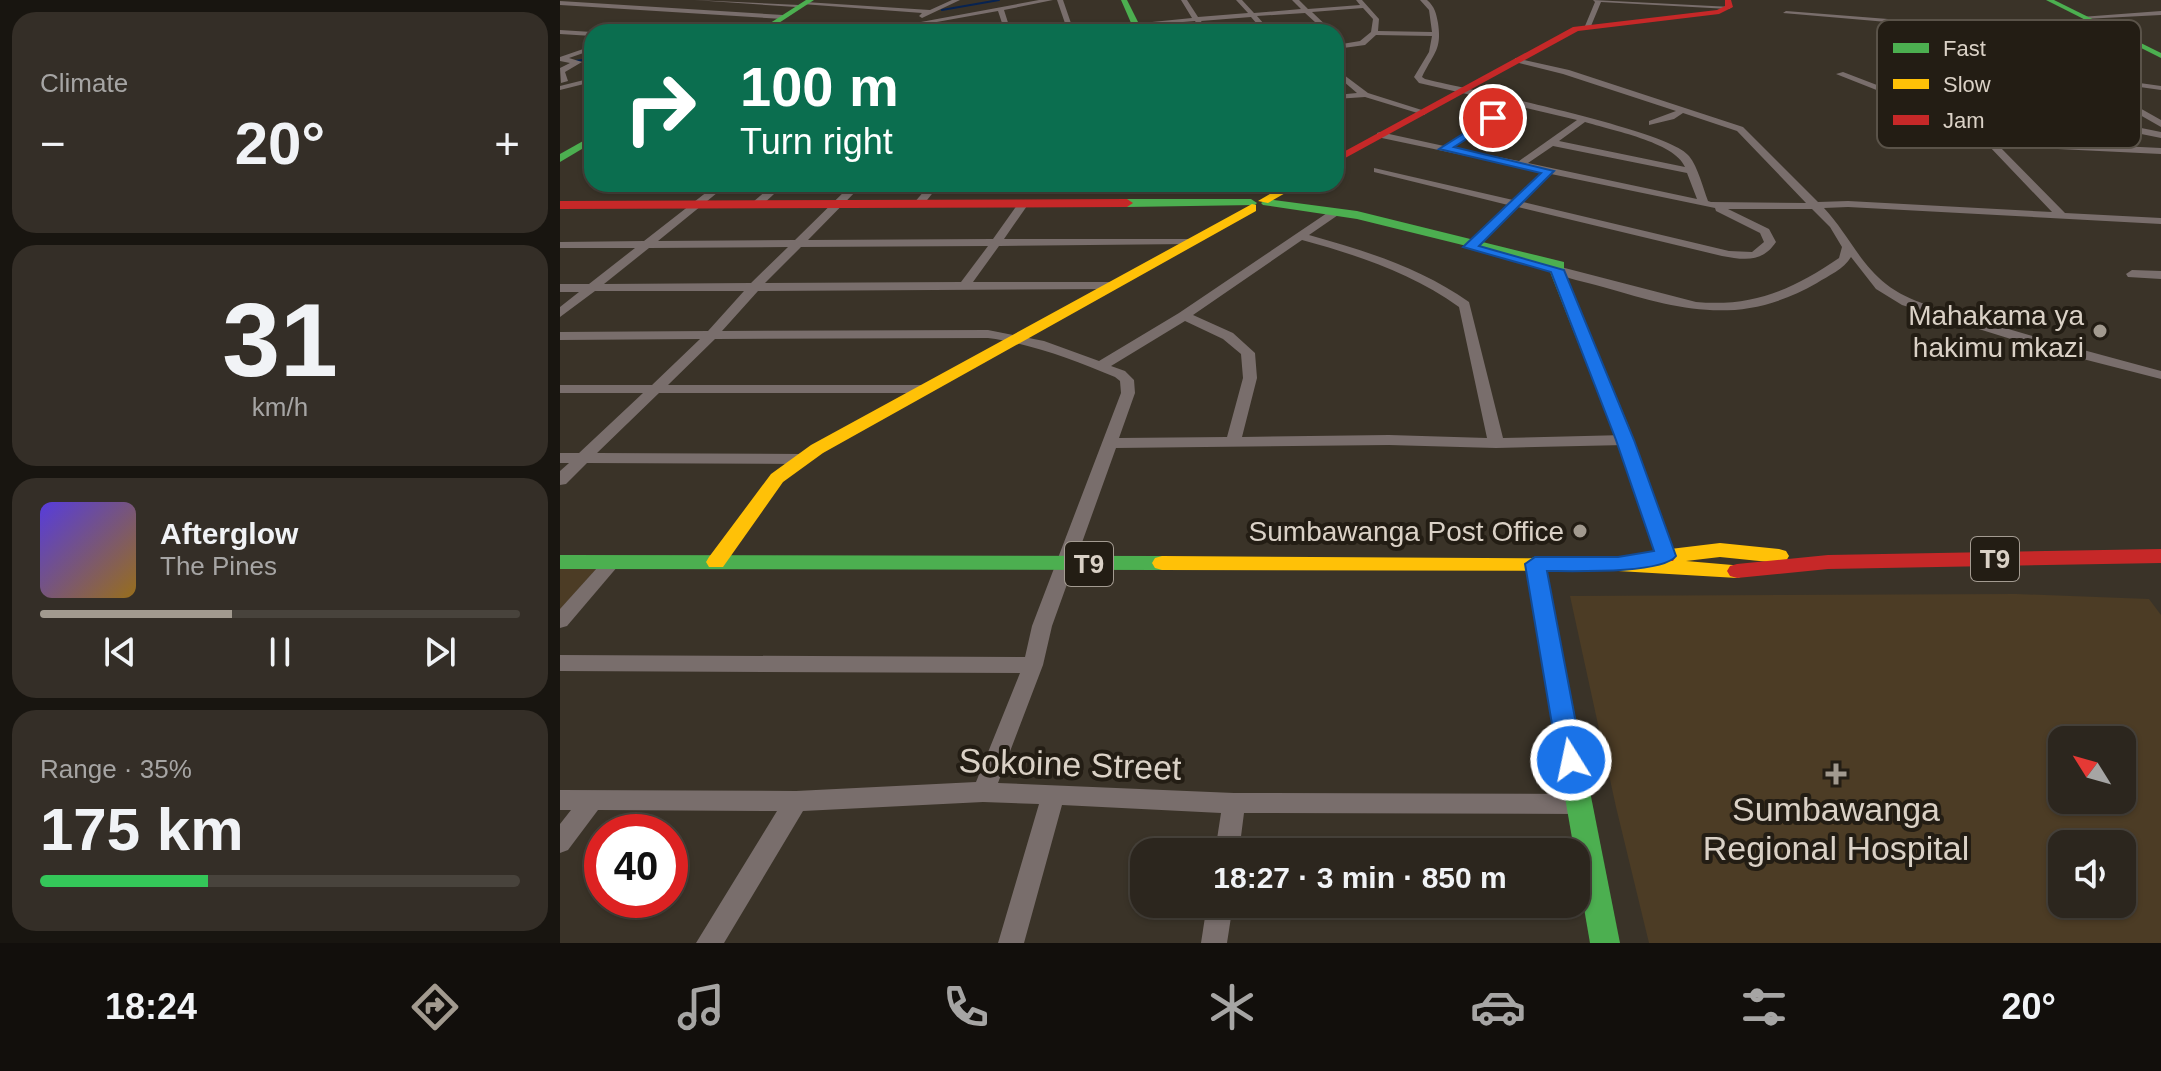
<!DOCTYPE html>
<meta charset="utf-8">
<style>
body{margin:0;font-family:Arial,sans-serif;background:#342e27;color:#f1f3f6;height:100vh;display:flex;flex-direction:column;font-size:30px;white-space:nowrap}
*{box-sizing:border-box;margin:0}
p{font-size:26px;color:#a6a5a4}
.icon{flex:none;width:44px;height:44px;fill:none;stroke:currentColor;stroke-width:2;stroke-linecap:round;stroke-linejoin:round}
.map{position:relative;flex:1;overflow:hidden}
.panel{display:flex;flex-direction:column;gap:12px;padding:12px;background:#181510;width:560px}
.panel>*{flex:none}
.guide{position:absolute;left:24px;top:24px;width:760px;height:168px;border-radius:24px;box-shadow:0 2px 6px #0004,0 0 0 2px #48433c;background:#0b6e4f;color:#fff;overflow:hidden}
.needle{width:52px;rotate:307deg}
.tools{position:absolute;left:1488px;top:726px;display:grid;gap:16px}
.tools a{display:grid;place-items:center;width:88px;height:88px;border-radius:16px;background:#2c261e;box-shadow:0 2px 6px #0004,0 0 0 2px #48433c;font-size:40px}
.speed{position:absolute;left:24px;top:814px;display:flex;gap:16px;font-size:40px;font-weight:700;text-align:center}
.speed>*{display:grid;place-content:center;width:104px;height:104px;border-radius:50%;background:#2c261e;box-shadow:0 2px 6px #0004,0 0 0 2px #48433c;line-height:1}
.speed .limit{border:12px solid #d22;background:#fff;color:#111}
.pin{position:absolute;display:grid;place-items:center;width:68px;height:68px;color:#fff;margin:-34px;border:4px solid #fff;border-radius:50%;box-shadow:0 2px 8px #0007}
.me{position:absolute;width:88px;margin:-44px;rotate:350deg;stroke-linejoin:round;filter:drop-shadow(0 0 6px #0008)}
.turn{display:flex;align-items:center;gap:28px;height:168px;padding:0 24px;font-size:36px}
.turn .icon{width:104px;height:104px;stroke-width:2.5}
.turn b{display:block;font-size:56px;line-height:68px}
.big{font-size:60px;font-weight:700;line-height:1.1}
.panel .card{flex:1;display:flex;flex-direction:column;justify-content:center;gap:12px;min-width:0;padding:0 28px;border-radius:24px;background:#342e27}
.panel .dial{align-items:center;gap:0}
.dial b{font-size:104px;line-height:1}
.song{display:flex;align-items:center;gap:24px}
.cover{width:96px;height:96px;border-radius:12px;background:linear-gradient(135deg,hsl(250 70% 55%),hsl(40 70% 35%))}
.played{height:8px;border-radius:4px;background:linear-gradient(90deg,#a29a8f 40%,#48433c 40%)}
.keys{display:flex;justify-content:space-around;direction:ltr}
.heat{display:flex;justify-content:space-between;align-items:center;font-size:44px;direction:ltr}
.charge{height:12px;border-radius:6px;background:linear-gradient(90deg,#34c759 35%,#48433c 0)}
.trip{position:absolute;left:570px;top:838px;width:460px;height:80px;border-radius:24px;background:#2c261e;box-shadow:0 2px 6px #0004,0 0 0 2px #48433c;font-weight:700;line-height:80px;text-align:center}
.dock{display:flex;height:128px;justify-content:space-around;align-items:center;background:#120f0c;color:#a6a5a4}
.dock .icon{width:56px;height:56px}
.dock .active{color:#a29a8f}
.dock b{font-size:36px;color:#f1f3f6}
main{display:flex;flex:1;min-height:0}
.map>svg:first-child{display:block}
</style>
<main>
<section class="panel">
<div class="card"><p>Climate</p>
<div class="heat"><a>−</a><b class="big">20°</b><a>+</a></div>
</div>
<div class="card dial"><b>31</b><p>km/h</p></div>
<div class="card">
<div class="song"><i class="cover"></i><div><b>Afterglow</b><p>The Pines</p></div></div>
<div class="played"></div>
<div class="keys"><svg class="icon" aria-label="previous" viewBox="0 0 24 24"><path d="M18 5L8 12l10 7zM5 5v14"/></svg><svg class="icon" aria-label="pause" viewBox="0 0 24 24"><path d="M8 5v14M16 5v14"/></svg><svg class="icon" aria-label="next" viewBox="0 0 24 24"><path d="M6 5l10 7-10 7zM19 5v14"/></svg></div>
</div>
<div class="card"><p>Range · 35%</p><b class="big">175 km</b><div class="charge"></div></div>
</section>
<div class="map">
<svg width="1601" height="943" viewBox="0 0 1601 943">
<rect width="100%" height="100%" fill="#3a3328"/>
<g fill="#4c3c25" fill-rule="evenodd">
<polygon points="0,568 37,568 0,610"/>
<path d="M1456 594 1589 599 1601 615V943H1089L1056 807 1010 596ZM1502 740H1562V800H1502ZM1502 844H1562V904H1502Z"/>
</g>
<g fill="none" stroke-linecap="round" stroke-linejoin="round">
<g stroke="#072351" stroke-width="2">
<polyline points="382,10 439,0"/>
<polyline points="14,61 32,59"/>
</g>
<g fill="#796e6c" fill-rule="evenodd">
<polygon points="134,0 239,5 236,7"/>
<polygon points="392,0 400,0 362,18 359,16 362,13 242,4 245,2 370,10"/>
<polygon points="479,0 493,0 444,10 451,32 445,32 438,11 321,32 307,32"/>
<polygon points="497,0 503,0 514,32 508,32"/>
<path d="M621 0H627L638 17 688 13 676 0H682L694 13 741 9 732 0H739L748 9 800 5 796 0H802L819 19 818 31 872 32 869 10 860 0H867C875 7 876 13 878 23 882 50 874 52 862 77L865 79C906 89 1110 130 1129 156 1138 167 1143 188 1148 201L1151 202 1246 203 1177 131 1123 113 1114 119 1089 125V121L1116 111 1003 74 955 62V58L1009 70 1183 127 1258 202 1288 201 1492 212 1428 145 1400 123 1276 74 1283 72 1343 95 1382 81 1426 86H1529L1510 76 1454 62 1451 58 1468 35 1466 34 1223 13 1226 11 1468 30 1561 34 1559 37 1475 34 1459 58 1516 72 1526 78 1530 76 1601 86V90L1530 80 1601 120V127L1538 91 1426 90 1383 85 1351 98 1389 113 1517 115 1601 132V138L1517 121 1400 117 1433 140 1601 148V154L1439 146 1505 213 1601 218V224L1288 207 1264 208C1286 231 1300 264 1326 284 1350 303 1382 309 1411 318 1474 337 1537 354 1601 371V379L1480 348 1342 305 1316 289 1291 257C1284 269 1268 276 1257 283 1180 327 1122 310 1043 287 1027 282 1004 279 991 270L997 266 1136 302C1193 307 1232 290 1279 258L1282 247 1270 227 1252 209H1168L1209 229 1216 242C1202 263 1184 260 1162 256L958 207 914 249H906V245L948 205 814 172V168L953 200 982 172 817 137V133L820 132 884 146 950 104 859 83 854 77 869 52 872 36 816 35 805 45 776 49V45L800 41 811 32 813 19 803 8 752 12 773 32H766L745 13 697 16 711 32H704L691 17 641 21 648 32H642L635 21 575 26 572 24 632 18ZM958 106 1017 120 959 161 893 148ZM1025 122C1050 130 1115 142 1125 167L999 141ZM993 146 1127 173 1137 199 968 163ZM991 174 1155 208 1156 211 1200 233 1204 242 1192 252 1169 251 963 202Z"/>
<polygon points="1033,0 1172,7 1169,9 1041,2 1031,26 1028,28 1025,26 1035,2"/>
<polygon points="0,1 223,15 226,17 223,19 0,5"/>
<polygon points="1601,11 1601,15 1524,19 1521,17"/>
<polygon points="0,30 32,32 32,36 0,34"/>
<polygon points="32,46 32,50 9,58 22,62 5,72 8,81 1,83 0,68 10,63 0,61 0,57"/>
<polygon points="776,69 808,93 868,112 864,115 805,97 776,99 776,95 797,93 776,75"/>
<polygon points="32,78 32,82 0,90 0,86"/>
<polygon points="27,132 32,132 32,138 24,137 23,135"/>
<path d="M157 184H168L98 241 235 240 292 184H303L248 240 433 239 460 201 464 200 469 203 444 239H633V243L629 244 439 246 413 282H555L557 285 551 289 198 291 162 331 428 330 484 341 539 361 619 313 773 209H781V213L749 235C806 251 861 268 909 302L943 438 1065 435 1073 440 1065 445 936 448 829 445 556 448 492 626 483 665 438 783 674 793 1019 794 1027 797 1030 804 1027 811 1019 814 684 813 679 852H655L661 813 502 805 464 943H438L479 804 423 802 243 811 164 943H136L217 811 38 810 8 850 0 853V824L11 810H0V790L236 791 416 782 460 673 0 671V655L465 657 472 626 561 393 560 381 555 377C513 360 473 344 428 338L155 339 108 385H366L373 389 366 393H99L37 453 243 454 251 459 243 464 27 463 6 484 0 485V471L9 463H0V453H19L83 393H0V385H92L140 339 0 340V332L148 331 184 291H35L0 317V307L19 292H0V284H29L75 248H0V242L84 241ZM742 240C797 255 852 273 899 307L927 438 829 435 682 437 697 378 695 353 673 333 633 315ZM428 246 401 282 205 283 241 247ZM228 247 191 283 44 284 89 248ZM625 321 663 339 681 354 683 378 667 437 559 438 575 393 574 380 565 371 551 366Z"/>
<polygon points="214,184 225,184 201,206 193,206 193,202"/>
<polygon points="370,184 380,184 363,205 355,205 354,203"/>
<polygon points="1572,270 1601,271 1601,279 1568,277 1566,274"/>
<polygon points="52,556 58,558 61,562 58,566 7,626 0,628 0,609 46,558"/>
<polygon points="647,904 673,904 667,943 641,943"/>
</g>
<g fill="#4caf50" fill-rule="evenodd">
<polygon points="246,0 254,0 205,32 196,32"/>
<polygon points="561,0 567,0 583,32 575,32"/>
<polygon points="1486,0 1494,0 1601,53 1601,58"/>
<polygon points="32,136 32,143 0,162 0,154"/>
<polygon points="691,199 697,203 695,205 567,207 561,203 567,199"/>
<polygon points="707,199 797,211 1004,262 1004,272 1070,429 1061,434 1052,429 990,272 992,267 797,219 703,205 701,203"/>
<polygon points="0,555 602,556 609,558 612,563 609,568 602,570 0,569"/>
<polygon points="975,557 982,559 985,564 1060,943 1030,943 965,564 968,559"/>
</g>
<g fill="#ffc107" fill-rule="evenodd">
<polygon points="727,184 741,184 708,203 698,201"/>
<polygon points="692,204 696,205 696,211 263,453 223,482 163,567 149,567 146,562 149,557 211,474 251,445"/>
<polygon points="1160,543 1219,549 1226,551 1229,556 1226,561 1219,563 1160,557 1126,561 1184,566 1187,571 1184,576 1177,578 1058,571 602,570 595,568 592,563 595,558 602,556 1093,559 1095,552 1102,550"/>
</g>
<g fill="#c62828" fill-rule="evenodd">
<polygon points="1165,0 1171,0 1173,7 1159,14 1018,31 776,163 776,156 1013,27 1157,10 1165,6"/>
<polygon points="0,201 567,199 573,203 567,207 0,209"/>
<polygon points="1061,424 1070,429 1116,556 1113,561 1099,561 1096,556 1052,429"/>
<polygon points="1601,549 1601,563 1268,569 1177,578 1170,576 1167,571 1170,566 1177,564 1268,555"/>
</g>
</g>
<path fill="#1a73e8" stroke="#114b97" stroke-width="2" d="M933 115 936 120 894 147 994 171 919 246 1004 270 1074 440 1116 556C1103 574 1011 571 987 571L1023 760 1019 767 1011 770 1002 767 998 760 965 564 975 557H1058L1094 551 1056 440 991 272 903 247 981 173 879 149Z"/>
<g fill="#a29a8f" stroke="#231d14" stroke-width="3">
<circle cx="1540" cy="331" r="8"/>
<circle cx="1020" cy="531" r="8"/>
<path d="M1272 762h8v8h8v8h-8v8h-8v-8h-8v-8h8z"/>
</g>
<g text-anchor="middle" stroke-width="8" stroke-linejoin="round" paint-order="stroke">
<g fill="#231d14" stroke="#a39b91" stroke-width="2">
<rect x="1411" y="537" width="48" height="44" rx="6"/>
<rect x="505" y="542" width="48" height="44" rx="6"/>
</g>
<g font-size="26" font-weight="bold" fill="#dad1c6">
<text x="1435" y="568">T9</text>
<text x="529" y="573">T9</text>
</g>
<g font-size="28" fill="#dad1c6" stroke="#231d14" text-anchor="end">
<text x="1524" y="325">Mahakama ya<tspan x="1524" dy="32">hakimu mkazi</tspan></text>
<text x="1004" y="541">Sumbawanga Post Office</text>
</g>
<g font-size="34" fill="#dad1c6" stroke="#231d14">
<text transform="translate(510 764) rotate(2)" y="12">Sokoine Street</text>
</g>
<g font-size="34" fill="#dad1c6" stroke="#231d14">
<text x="1276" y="821">Sumbawanga<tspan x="1276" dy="39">Regional Hospital</tspan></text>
</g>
</g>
<rect x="1317" y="20" width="264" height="128" rx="12" fill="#231d14" stroke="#5a5349" stroke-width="2"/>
<rect x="1333" y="43" width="36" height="10" fill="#4caf50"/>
<rect x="1333" y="79" width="36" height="10" fill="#ffc107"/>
<rect x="1333" y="115" width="36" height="10" fill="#c62828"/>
<g font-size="22" fill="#dad1c6">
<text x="1383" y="56">Fast</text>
<text x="1383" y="92">Slow</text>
<text x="1383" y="128">Jam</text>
</g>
</svg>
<div class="tools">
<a><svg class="needle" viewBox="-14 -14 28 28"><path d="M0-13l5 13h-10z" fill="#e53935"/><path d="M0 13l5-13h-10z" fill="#a6a5a4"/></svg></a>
<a><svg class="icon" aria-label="sound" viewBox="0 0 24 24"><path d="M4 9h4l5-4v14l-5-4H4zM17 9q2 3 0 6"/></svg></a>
</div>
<div class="speed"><div class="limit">40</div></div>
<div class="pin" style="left:933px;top:118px;background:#d93025"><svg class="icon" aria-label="arrive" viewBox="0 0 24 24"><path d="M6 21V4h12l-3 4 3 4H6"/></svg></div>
<svg class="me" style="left:1011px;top:760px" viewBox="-20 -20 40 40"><circle r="17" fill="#1a73e8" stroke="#fff" stroke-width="3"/><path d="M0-11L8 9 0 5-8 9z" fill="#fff"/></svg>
<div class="trip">18:27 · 3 min · 850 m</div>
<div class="guide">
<div class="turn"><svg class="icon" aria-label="right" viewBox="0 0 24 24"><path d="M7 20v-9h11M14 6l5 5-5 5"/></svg><div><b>100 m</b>Turn right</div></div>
</div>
</div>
</main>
<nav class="dock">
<b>18:24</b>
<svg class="icon active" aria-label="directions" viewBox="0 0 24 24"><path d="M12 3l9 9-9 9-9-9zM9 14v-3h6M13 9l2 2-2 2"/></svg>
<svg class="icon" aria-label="music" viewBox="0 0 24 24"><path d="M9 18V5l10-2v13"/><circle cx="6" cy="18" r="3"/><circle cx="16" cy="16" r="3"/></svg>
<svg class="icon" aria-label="phone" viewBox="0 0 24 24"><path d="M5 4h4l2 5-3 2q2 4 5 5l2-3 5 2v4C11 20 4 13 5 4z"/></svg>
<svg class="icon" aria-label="climate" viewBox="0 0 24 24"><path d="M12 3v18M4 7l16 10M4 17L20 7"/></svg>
<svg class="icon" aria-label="car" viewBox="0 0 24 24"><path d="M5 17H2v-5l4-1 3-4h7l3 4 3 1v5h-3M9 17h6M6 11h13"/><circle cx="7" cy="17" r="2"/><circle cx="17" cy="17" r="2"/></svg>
<svg class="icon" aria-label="filters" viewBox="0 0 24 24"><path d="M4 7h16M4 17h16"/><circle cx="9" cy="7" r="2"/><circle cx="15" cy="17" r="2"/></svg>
<b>20°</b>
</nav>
